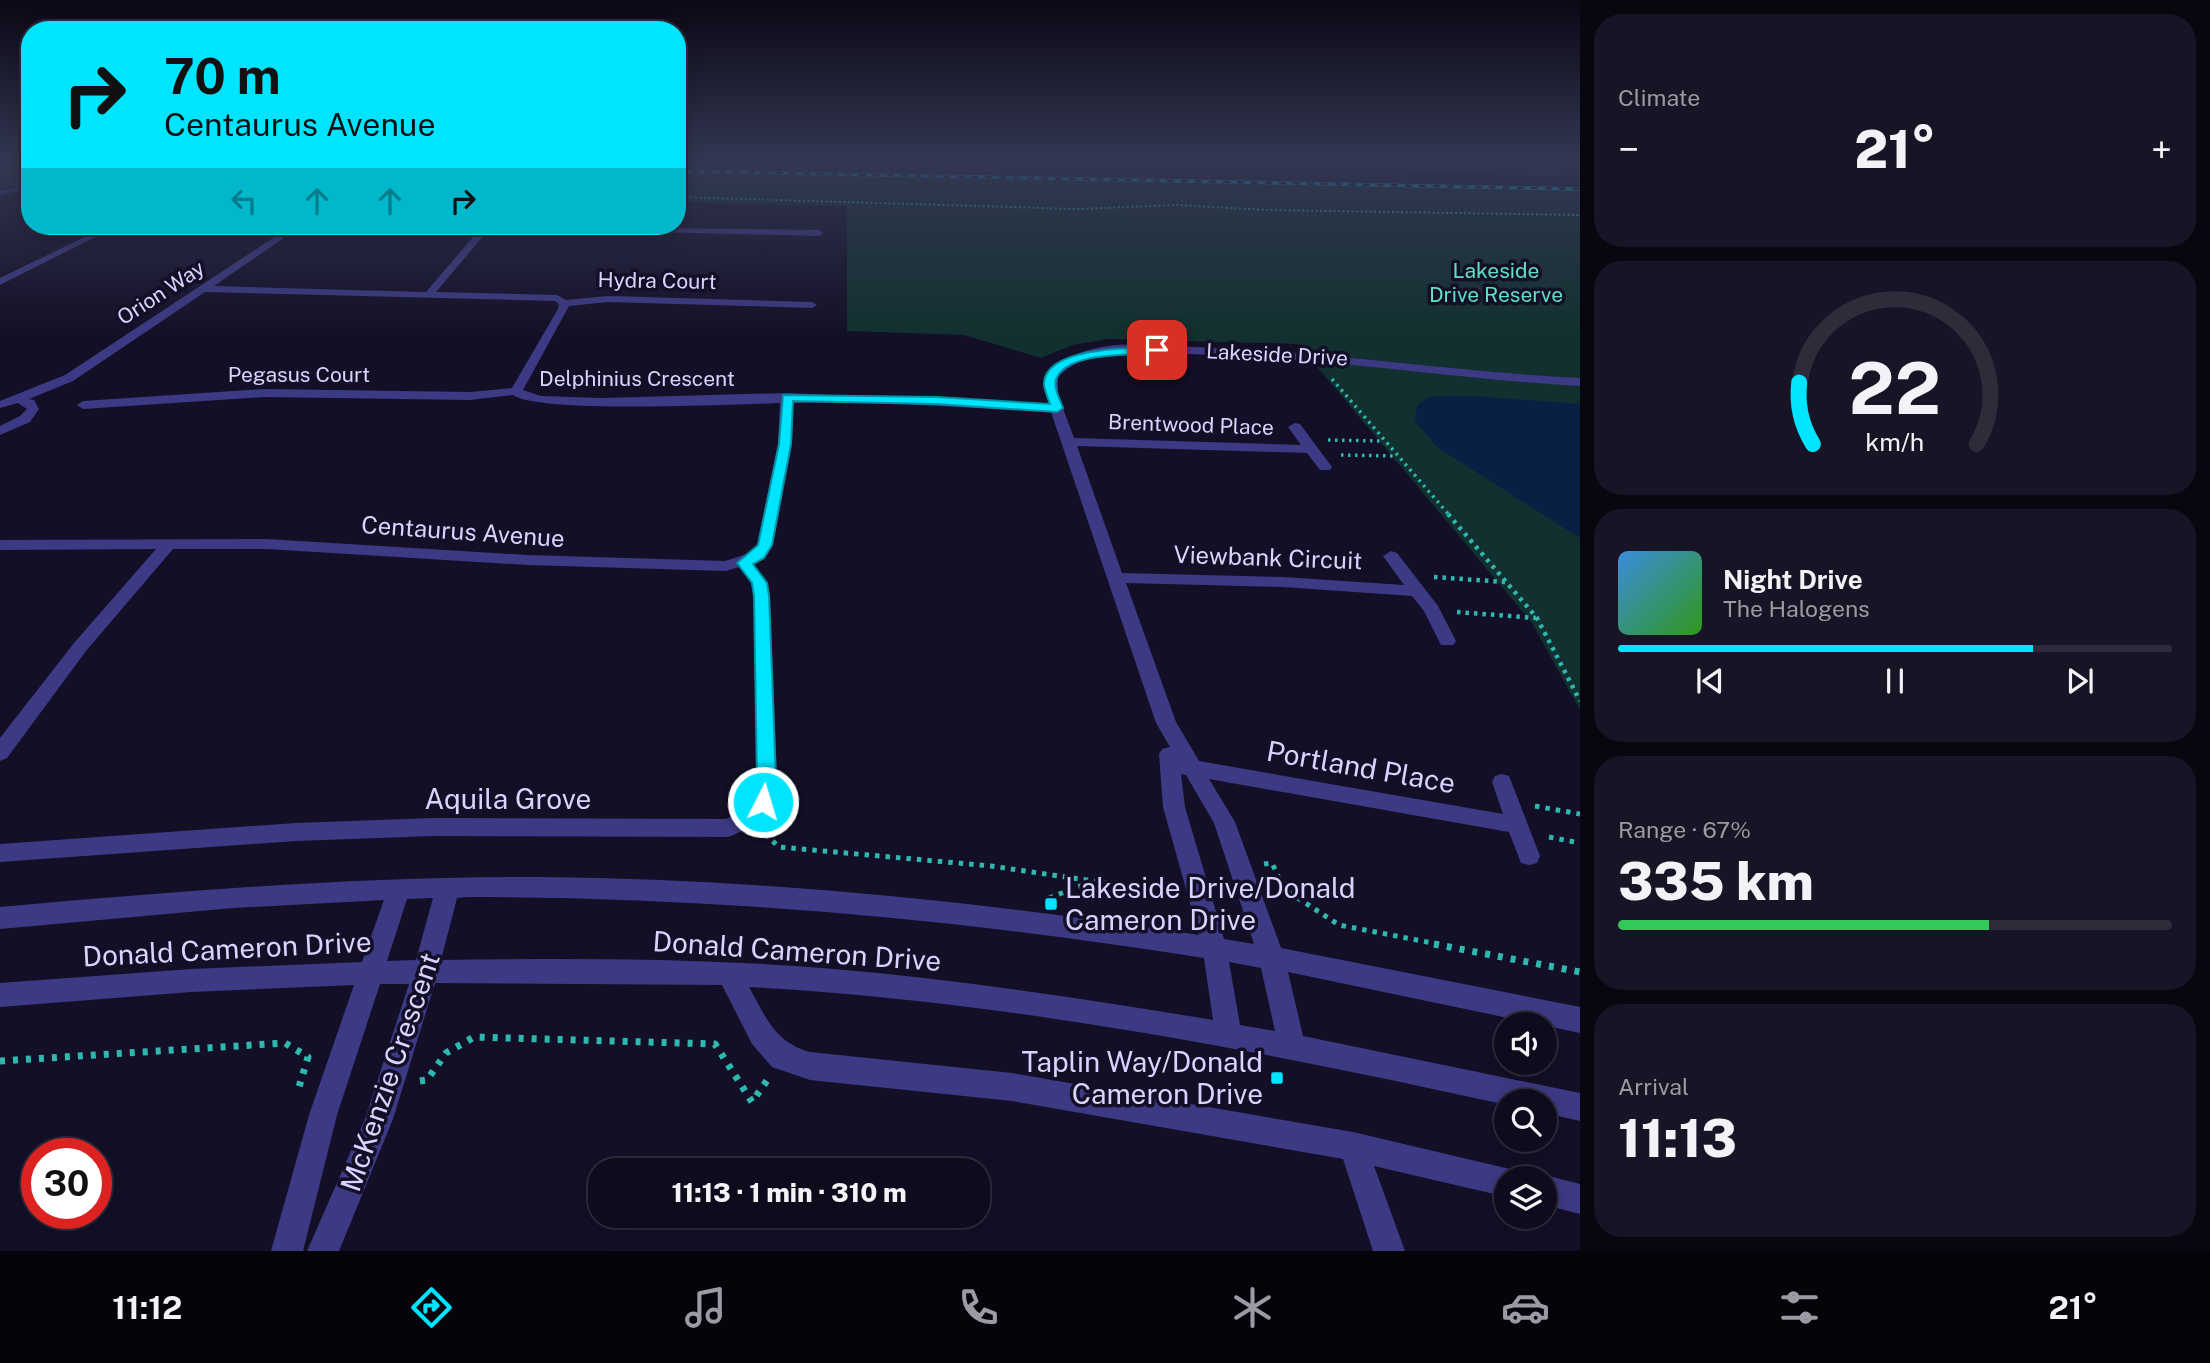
<!DOCTYPE html>
<meta charset="utf-8">
<style>
body{margin:0;font-family:"Public Sans",sans-serif;background:#171425;color:#f1f3f6;height:100vh;display:flex;flex-direction:column;font-size:26px;white-space:nowrap}
*{box-sizing:border-box;margin:0}
p{font-size:23px;color:#9b9ba3}
.icon{flex:none;width:38px;height:38px;fill:none;stroke:currentColor;stroke-width:2;stroke-linecap:round;stroke-linejoin:round}
.map{position:relative;flex:1;overflow:hidden}
.details{display:flex;flex-direction:column;gap:14px;padding:14px;background:#08060f;width:630px}
.details>*{flex:none}
.hud{position:absolute;left:21px;top:21px;width:665px;height:214px;border-radius:28px;box-shadow:0 4px 18px #0003,0 0 0 2px #2e2b3b;background:#00e5ff;color:#111;overflow:hidden}
.tools{position:absolute;left:1494px;top:1012px;display:grid;gap:14px}
.tools a{display:grid;place-items:center;width:63px;height:63px;border-radius:50%;background:#0e0b1c;box-shadow:0 4px 18px #0003,0 0 0 2px #2e2b3b;font-size:35px}
.speed{position:absolute;left:21px;top:1138px;display:flex;gap:14px;font-size:35px;font-weight:700;text-align:center}
.speed>*{display:grid;place-content:center;width:91px;height:91px;border-radius:50%;background:#0e0b1c;box-shadow:0 4px 18px #0003,0 0 0 2px #2e2b3b;line-height:1}
.speed .limit{border:10px solid #d22;background:#fff;color:#111}
.pin{position:absolute;display:grid;place-items:center;width:60px;height:60px;color:#fff;margin:-30px;border-radius:14px;box-shadow:0 4px 10px #0006}
.me{position:absolute;width:77px;margin:-38px;rotate:5deg;stroke-linejoin:round;filter:drop-shadow(0 0 5px #0008)}
.turn{display:flex;align-items:center;gap:24px;height:147px;padding:0 28px;font-size:32px}
.turn .icon{width:91px;height:91px;stroke-width:2.5}
.turn b{display:block;font-size:49px;line-height:60px}
.lanes{display:flex;align-items:center;height:66px;padding:0 28px;background:#0003;justify-content:center;gap:35px;direction:ltr}
.lanes .off{opacity:.35}
.big{font-size:52px;font-weight:800;line-height:1.1}
.details .widget{flex:1;display:flex;flex-direction:column;justify-content:center;gap:10px;min-width:0;padding:0 24px;border-radius:28px;background:#171425}
.details .dial{align-items:center;gap:0}
.dial svg{height:182px;overflow:visible;fill:none;stroke:#2e2b3b;stroke-width:7;stroke-linecap:round;text-anchor:middle}
.dial text{fill:#f1f3f6;stroke:none}
.song{display:flex;align-items:center;gap:21px}
.cover{width:84px;height:84px;border-radius:10px;background:linear-gradient(135deg,hsl(210 70% 55%),hsl(110 70% 35%))}
.played{height:7px;border-radius:4px;background:linear-gradient(90deg,#00e5ff 75%,#2e2b3b 75%)}
.keys{display:flex;justify-content:space-around;direction:ltr}
.heat{display:flex;justify-content:space-between;align-items:center;font-size:38px;direction:ltr}
.charge{height:10px;border-radius:5px;background:linear-gradient(90deg,#34c759 67%,#2e2b3b 0)}
.trip{position:absolute;left:588px;top:1158px;width:402px;height:70px;border-radius:28px;background:#0e0b1c;box-shadow:0 4px 18px #0003,0 0 0 2px #2e2b3b;font-weight:800;line-height:70px;text-align:center}
.tabs{display:flex;height:112px;justify-content:space-around;align-items:center;background:#06040b;color:#9b9ba3}
.tabs .icon{width:49px;height:49px}
.tabs .active{color:#00e5ff}
.tabs b{font-size:32px;color:#f1f3f6}
main{display:flex;flex:1;min-height:0}
.map>svg:first-child{display:block}
</style>
<main>
<div class="map">
<svg width="1580" height="1251" viewBox="0 0 1580 1251">
<rect width="100%" height="100%" fill="#130f26"/>
<g fill="#12302f">
<polygon points="0,160 30,160 30,185 0,187"/>
<polygon points="978,160 1457,160 1580,173 1580,175"/>
<polygon points="677,173 1580,191 1580,710 1532,623 1298,344 1108,339 1073,345 1041,358 964,335 847,331 847,206 677,202"/>
</g>
<path fill="#0a1f44" d="M1474 396 1580 404V538L1437 447 1415 421C1417 416 1415 409 1418 405 1427 392 1460 397 1474 396Z"/>
<g fill="none" stroke-linecap="round" stroke-linejoin="round">
<polyline stroke="#2fb8b0" stroke-width="2" stroke-dasharray="2 2.5" stroke-linecap="butt" points="677,197 1077,209 1176,205 1268,210 1580,215"/>
<g stroke="#2fb8b0" stroke-width="3.5" stroke-dasharray="2.5 4.5" stroke-linecap="butt">
<polyline points="1332,379 1450,516"/>
<polyline points="1328,440 1383,441"/>
<polyline points="1341,455 1395,456"/>
</g>
<g stroke="#2fb8b0" stroke-width="4.5" stroke-dasharray="3.5 5" stroke-linecap="butt">
<polyline points="1448,514 1537,618 1580,701"/>
<polyline points="1434,577 1505,582"/>
<polyline points="1457,612 1536,618"/>
</g>
<g stroke="#2fb8b0" stroke-width="5" stroke-dasharray="4.5 6" stroke-linecap="butt">
<polyline points="1535,806 1580,814"/>
<polyline points="765,834 779,847 991,866 1141,888 1162,885 1164,872"/>
<polyline points="1549,837 1580,843"/>
<polyline points="1264,864 1272,863 1284,889 1339,925 1443,945"/>
<polyline points="1049,898 1083,885 1082,880"/>
</g>
<g stroke="#2fb8b0" stroke-width="7" stroke-dasharray="5 8" stroke-linecap="butt">
<polyline points="1434,944 1580,972"/>
<polyline points="0,1061 285,1043 308,1057 299,1087 305,1086"/>
<polyline points="420,1081 427,1080 446,1053 474,1037 715,1044 752,1102 768,1079"/>
</g>
<g fill="#3d3a85" fill-rule="evenodd">
<polygon points="30,185 30,189 0,195 0,191"/>
<polygon points="107,226 117,226 0,285 0,278"/>
<path d="M191 226H276L294 231 214 286 426 292 479 230 506 226 485 234 436 292 557 295 566 300 608 296 812 302 817 305 812 308 608 302 569 306 523 390 541 396 601 398 787 393 1049 404 1046 376C1060 359 1080 351 1102 347 1138 341 1177 347 1213 348 1336 353 1457 372 1580 378V386C1457 379 1335 359 1212 355 1175 354 1136 348 1100 355 1084 358 1070 365 1058 377V395L1074 438 1301 445 1288 427 1295 423 1300 424 1332 467 1330 470H1320L1307 453 1077 446 1122 573 1283 577 1404 585 1383 556 1391 551 1397 553 1438 606 1456 641 1453 645H1441L1424 611 1412 596 1283 587 1126 583 1176 722 1199 761 1503 814 1492 782 1495 776 1502 774 1509 776 1540 856 1537 863 1529 865 1521 863 1509 832 1209 779 1235 822 1281 948 1580 1007V1033L1288 972 1303 1036 1580 1093V1121L1545 1113V1101H1507V1105C1257 1050 1005 1001 749 987 766 1017 774 1042 810 1052L1012 1073 1353 1132 1518 1171 1520 1178H1507V1197L1374 1166 1405 1251H1373L1343 1159 1012 1101 810 1080 772 1067 752 1044 722 985 435 983 393 1119 339 1251H307L365 1119 409 984H380L337 1115 303 1251H271L309 1115 354 985 191 992 0 1007V983L191 969 362 962 384 900 233 908 0 929V907C181 891 361 876 543 877 762 879 982 902 1199 935L1163 807 1159 754 1162 749 1170 747 1156 723 1051 412 865 402 793 403 792 444 773 545 765 558 752 563 767 583 770 596 777 780C771 809 757 827 728 837L433 836 296 841 0 862V844L296 823 433 818 726 819C744 810 752 800 757 780L754 596 751 583 739 567 726 571 528 565 267 549H173L86 651 7 758 0 761V738L74 643 156 549 0 550V540L267 539 528 555 725 561 753 552 757 545 778 444 780 403C737 404 539 414 513 395L470 400 265 397 83 409 77 405 83 401 265 389 470 392 512 388 558 309 559 304 555 301 205 292 73 381 29 399 34 400 39 409 30 422 0 435V426L20 416 27 409 18 403 0 408V401L65 375 282 232 195 229ZM1181 774 1186 775 1214 823 1254 944 1224 939 1185 807ZM467 897C714 897 960 919 1204 958L1213 1020C1087 999 961 980 834 969 703 958 572 958 441 960L457 898ZM433 898 416 960 387 961 407 899ZM1229 962 1261 968 1275 1031 1240 1025Z"/>
<polygon points="529,226 819,230 823,233 819,236 533,229"/>
<polygon points="1545,1175 1580,1184 1580,1214 1545,1205 1545,1178 1538,1178"/>
</g>
<defs>
<polyline id="rail" points="677,171 1580,189"/>
</defs>
<use href="#rail" stroke="#00e5ff" stroke-width="3.5"/>
<use href="#rail" stroke="#130f26" stroke-width="2.5" stroke-dasharray="7" stroke-linecap="butt"/>
</g>
<linearGradient id="sky" x2="0" y2="1"><stop stop-color="#0a0815"/><stop offset="0.48" stop-color="#333752"/><stop offset="1" stop-color="#333752" stop-opacity="0"/></linearGradient>
<rect width="1580" height="335" fill="url(#sky)"/>
<path fill="#00e5ff" stroke="#0095a6" stroke-width="2" d="M1157 347H1160V352C1135 357 1071 350 1057 377 1052 386 1060 399 1063 408L1057 412 937 404 793 401 791 444 772 545 764 558 753 564 767 583 769 596 776 780 770 807H756L753 802 757 780 754 596 752 583 737 563 758 545 779 444 783 395 937 397 1050 404C1048 398 1044 390 1044 383 1046 347 1131 348 1157 347Z"/>
<g fill="#00e5ff" stroke="#130f26" stroke-width="2.5">
<rect x="1044" y="897" width="14" height="14" rx="3.5"/>
<rect x="1270" y="1071" width="14" height="14" rx="3.5"/>
</g>
<g text-anchor="middle" stroke-width="7" stroke-linejoin="round" paint-order="stroke">
<g font-size="21" fill="#5fe0c0" stroke="#130f26">
<text x="1496" y="278">Lakeside<tspan x="1496" dy="24">Drive Reserve</tspan></text>
</g>
<g font-size="21" fill="#d9d4ff" stroke="#130f26">
<text transform="translate(657 281) rotate(1)" y="7">Hydra Court</text>
<text transform="translate(161 293) rotate(-33)" y="7">Orion Way</text>
<text transform="translate(1277 355) rotate(3)" y="7">Lakeside Drive</text>
<text x="299" y="382">Pegasus Court</text>
<text x="637" y="386">Delphinius Crescent</text>
<text transform="translate(1191 425) rotate(2)" y="7">Brentwood Place</text>
</g>
<g font-size="24" fill="#d9d4ff" stroke="#130f26">
<text transform="translate(463 532) rotate(4)" y="8">Centaurus Avenue</text>
<text transform="translate(1268 558) rotate(2)" y="8">Viewbank Circuit</text>
</g>
<g font-size="28" fill="#d9d4ff" stroke="#130f26">
<text transform="translate(1361 767) rotate(10)" y="10">Portland Place</text>
<text x="508" y="809">Aquila Grove</text>
<text transform="translate(227 949) rotate(-3)" y="10">Donald Cameron Drive</text>
<text transform="translate(797 951) rotate(4)" y="10">Donald Cameron Drive</text>
<text transform="translate(390 1072) rotate(-71)" y="10">McKenzie Crescent</text>
</g>
<g font-size="28" fill="#d9d4ff" stroke="#130f26" text-anchor="start">
<text x="1065" y="898">Lakeside Drive/Donald<tspan x="1065" dy="32">Cameron Drive</tspan></text>
<text x="1263" y="1072" text-anchor="end">Taplin Way/Donald<tspan x="1263" dy="32">Cameron Drive</tspan></text>
</g>
</g>
</svg>
<div class="tools">
<a><svg class="icon" aria-label="sound" viewBox="0 0 24 24"><path d="M4 9h4l5-4v14l-5-4H4zM17 9q2 3 0 6"/></svg></a>
<a><svg class="icon" aria-label="search" viewBox="0 0 24 24"><circle cx="10" cy="10" r="6"/><path d="M15 15l6 6"/></svg></a>
<a><svg class="icon" aria-label="layers" viewBox="0 0 24 24"><path d="M12 4l9 5-9 5-9-5zM3 14l9 5 9-5"/></svg></a>
</div>
<div class="speed"><div class="limit">30</div></div>
<div class="pin" style="left:1157px;top:350px;background:#d93025"><svg class="icon" aria-label="arrive" viewBox="0 0 24 24"><path d="M6 21V4h12l-3 4 3 4H6"/></svg></div>
<svg class="me" style="left:763px;top:802px" viewBox="-20 -20 40 40"><circle r="17" fill="#00e5ff" stroke="#fff" stroke-width="3"/><path d="M0-11L8 9 0 5-8 9z" fill="#fff"/></svg>
<div class="trip">11:13 · 1 min · 310 m</div>
<div class="hud">
<div class="turn"><svg class="icon" aria-label="right" viewBox="0 0 24 24"><path d="M7 20v-9h11M14 6l5 5-5 5"/></svg><div><b>70 m</b>Centaurus Avenue</div></div>
<div class="lanes"><svg class="icon off" aria-label="left" viewBox="0 0 24 24"><path d="M17 20v-9H6M10 6l-5 5 5 5"/></svg><svg class="icon off" aria-label="ahead" viewBox="0 0 24 24"><path d="M12 20V5M6 11l6-6 6 6"/></svg><svg class="icon off" aria-label="ahead" viewBox="0 0 24 24"><path d="M12 20V5M6 11l6-6 6 6"/></svg><svg class="icon" aria-label="right" viewBox="0 0 24 24"><path d="M7 20v-9h11M14 6l5 5-5 5"/></svg></div>
</div>
</div>
<section class="details">
<div class="widget"><p>Climate</p>
<div class="heat"><a>−</a><b class="big">21°</b><a>+</a></div>
</div>
<div class="widget dial"><svg viewBox="0 0 100 80">
<path d="M14 69A42 42 0 1 1 86 69"/>
<path d="M14 69A42 42 0 0 1 8 42" stroke="#00e5ff"/>
<text x="50" y="56" font-size="32" font-weight="700">22</text>
<text x="50" y="72" font-size="11">km/h</text>
</svg></div>
<div class="widget">
<div class="song"><i class="cover"></i><div><b>Night Drive</b><p>The Halogens</p></div></div>
<div class="played"></div>
<div class="keys"><svg class="icon" aria-label="previous" viewBox="0 0 24 24"><path d="M18 5L8 12l10 7zM5 5v14"/></svg><svg class="icon" aria-label="pause" viewBox="0 0 24 24"><path d="M8 5v14M16 5v14"/></svg><svg class="icon" aria-label="next" viewBox="0 0 24 24"><path d="M6 5l10 7-10 7zM19 5v14"/></svg></div>
</div>
<div class="widget"><p>Range · 67%</p><b class="big">335 km</b><div class="charge"></div></div>
<div class="widget"><p>Arrival</p><b class="big">11:13</b></div>
</section>
</main>
<nav class="tabs">
<b>11:12</b>
<svg class="icon active" aria-label="directions" viewBox="0 0 24 24"><path d="M12 3l9 9-9 9-9-9zM9 14v-3h6M13 9l2 2-2 2"/></svg>
<svg class="icon" aria-label="music" viewBox="0 0 24 24"><path d="M9 18V5l10-2v13"/><circle cx="6" cy="18" r="3"/><circle cx="16" cy="16" r="3"/></svg>
<svg class="icon" aria-label="phone" viewBox="0 0 24 24"><path d="M5 4h4l2 5-3 2q2 4 5 5l2-3 5 2v4C11 20 4 13 5 4z"/></svg>
<svg class="icon" aria-label="climate" viewBox="0 0 24 24"><path d="M12 3v18M4 7l16 10M4 17L20 7"/></svg>
<svg class="icon" aria-label="car" viewBox="0 0 24 24"><path d="M5 17H2v-5l4-1 3-4h7l3 4 3 1v5h-3M9 17h6M6 11h13"/><circle cx="7" cy="17" r="2"/><circle cx="17" cy="17" r="2"/></svg>
<svg class="icon" aria-label="filters" viewBox="0 0 24 24"><path d="M4 7h16M4 17h16"/><circle cx="9" cy="7" r="2"/><circle cx="15" cy="17" r="2"/></svg>
<b>21°</b>
</nav>
